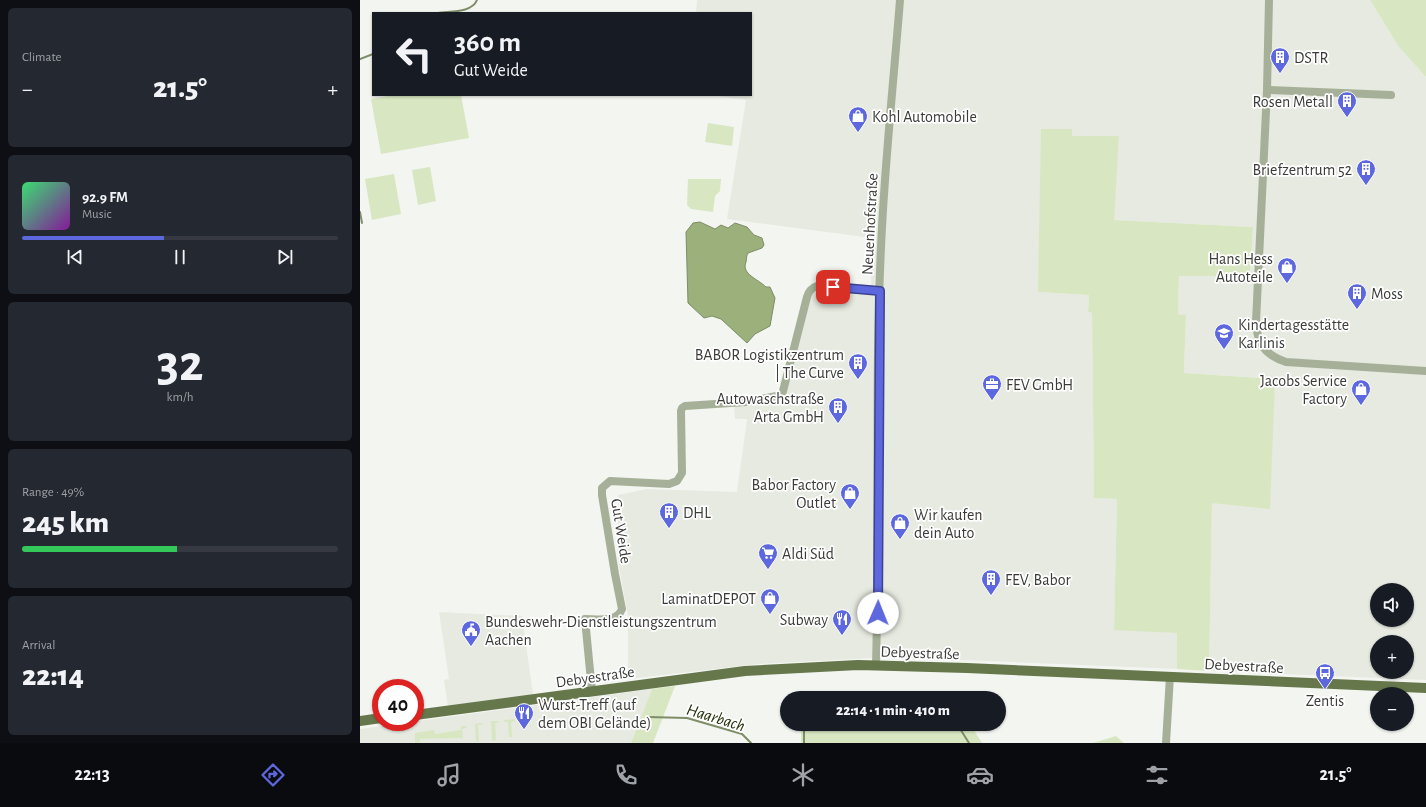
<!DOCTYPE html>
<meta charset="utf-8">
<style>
body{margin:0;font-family:"Alegreya Sans",sans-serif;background:#242831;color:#f1f3f6;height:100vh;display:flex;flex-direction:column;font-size:15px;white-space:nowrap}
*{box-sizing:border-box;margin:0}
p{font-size:13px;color:#9ea1a6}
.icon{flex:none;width:22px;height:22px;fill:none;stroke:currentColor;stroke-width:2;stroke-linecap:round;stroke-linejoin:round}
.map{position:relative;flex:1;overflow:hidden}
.sheet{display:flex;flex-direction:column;gap:8px;padding:8px;background:#0d0f14;width:360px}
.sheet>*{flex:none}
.guide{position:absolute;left:12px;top:12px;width:380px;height:84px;border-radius:0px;box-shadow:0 1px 3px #0004;background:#171b24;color:#f1f3f6;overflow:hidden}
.fabs{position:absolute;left:1010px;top:583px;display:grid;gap:8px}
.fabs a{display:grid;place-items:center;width:44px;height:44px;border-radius:50%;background:#171b24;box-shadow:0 1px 3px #0004;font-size:20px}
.speed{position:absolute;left:12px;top:679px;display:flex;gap:8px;font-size:20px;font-weight:700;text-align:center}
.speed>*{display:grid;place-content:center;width:52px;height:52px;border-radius:50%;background:#171b24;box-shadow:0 1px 3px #0004;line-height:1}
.speed .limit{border:6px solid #d22;background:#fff;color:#111}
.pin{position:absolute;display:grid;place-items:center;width:34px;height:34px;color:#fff;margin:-17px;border-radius:8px;box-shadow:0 2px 6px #0006}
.me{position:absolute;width:44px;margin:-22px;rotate:1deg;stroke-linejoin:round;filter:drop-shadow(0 0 3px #0008)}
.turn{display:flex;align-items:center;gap:14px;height:84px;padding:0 16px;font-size:18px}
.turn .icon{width:52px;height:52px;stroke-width:2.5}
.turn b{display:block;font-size:28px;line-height:34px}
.big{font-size:30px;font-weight:800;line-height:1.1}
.sheet .tile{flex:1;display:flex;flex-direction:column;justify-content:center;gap:6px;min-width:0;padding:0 14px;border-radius:6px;background:#242831}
.sheet .dial{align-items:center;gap:0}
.dial b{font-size:52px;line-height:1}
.song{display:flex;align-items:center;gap:12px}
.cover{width:48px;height:48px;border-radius:6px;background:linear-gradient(135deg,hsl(140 70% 55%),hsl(290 70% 35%))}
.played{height:4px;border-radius:2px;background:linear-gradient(90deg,#5d67de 45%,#363941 45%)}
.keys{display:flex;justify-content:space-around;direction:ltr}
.heat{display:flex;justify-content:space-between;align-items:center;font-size:22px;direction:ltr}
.charge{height:6px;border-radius:3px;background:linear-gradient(90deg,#34c759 49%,#363941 0)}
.trip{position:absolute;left:420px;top:691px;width:226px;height:40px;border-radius:20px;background:#171b24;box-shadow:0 1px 3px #0004;font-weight:800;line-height:40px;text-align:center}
.tabs{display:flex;height:64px;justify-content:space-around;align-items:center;background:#090b0e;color:#9ea1a6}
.tabs .icon{width:28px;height:28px}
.tabs .current{color:#5d67de}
.tabs b{font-size:18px;color:#f1f3f6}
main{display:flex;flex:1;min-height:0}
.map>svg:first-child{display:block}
</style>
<main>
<section class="sheet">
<div class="tile"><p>Climate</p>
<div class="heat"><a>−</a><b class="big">21.5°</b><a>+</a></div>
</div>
<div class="tile">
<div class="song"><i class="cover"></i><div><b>92.9 FM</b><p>Music</p></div></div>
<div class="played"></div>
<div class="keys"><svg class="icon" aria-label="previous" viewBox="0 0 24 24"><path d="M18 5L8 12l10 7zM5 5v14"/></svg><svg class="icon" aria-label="pause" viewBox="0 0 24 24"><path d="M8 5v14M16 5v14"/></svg><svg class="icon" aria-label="next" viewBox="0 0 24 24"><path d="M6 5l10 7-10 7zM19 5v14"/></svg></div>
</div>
<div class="tile dial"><b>32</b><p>km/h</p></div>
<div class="tile"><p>Range · 49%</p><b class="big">245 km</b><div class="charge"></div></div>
<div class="tile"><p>Arrival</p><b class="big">22:14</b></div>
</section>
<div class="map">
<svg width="1066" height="743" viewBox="0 0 1066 743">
<rect width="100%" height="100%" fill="#f3f5f1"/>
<g fill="#e6eae0" fill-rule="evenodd">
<path d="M337 0H1010L1039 47 1066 77V680L849 671 852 503 915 379 824 373 826 315 818 314 819 276H890L893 227 753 220 759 136H711L712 129 678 292 729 295 728 312 732 313 734 498 757 499 754 629 817 633V669L531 657 399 664 268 679V616L258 561V495L287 489 377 492 387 419H375L374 406 425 397 454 284 511 288 512 238 367 219 386 100 351 95H391V13H336ZM1017 590H1047V620H1017ZM1017 642H1047V672H1017Z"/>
<polygon points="79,612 162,616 173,694 88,706 84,680 89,679"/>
<polygon points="292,689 271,743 0,743 0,729"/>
</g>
<g fill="#d8e7c1">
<polygon points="1010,0 1066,0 1066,77 1039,47"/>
<polygon points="34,95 101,95 109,138 21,154 11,99"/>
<polygon points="348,123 374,127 372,146 345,142"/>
<polygon points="681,129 712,129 712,136 759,136 754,220 893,227 890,276 819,276 818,314 826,315 824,373 915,379 910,509 852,503 849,671 817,669 817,633 754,630 757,499 734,498 732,313 728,312 729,295 678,292"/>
<polygon points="70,167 76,201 58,205 52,170"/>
<polygon points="34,174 41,214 12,220 5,179"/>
<polygon points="328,179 361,179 360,191 355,196 353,212 331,209 327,205"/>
<polygon points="315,686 293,743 271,743 292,689"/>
<polygon points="155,719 155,721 151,722 152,737 149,737 148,722 144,722 144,720"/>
<polygon points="131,721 138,721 139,722 135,723 136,740 132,741"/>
<polygon points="122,723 122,725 118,725 119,741 116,741 115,724"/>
<polygon points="441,724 610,724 622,743 441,743"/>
<polygon points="101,726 106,726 106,728 102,729 103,741 102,738 60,739 60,742 55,743 55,733 74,730 75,734 101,730"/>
<polygon points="756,736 764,743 733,743"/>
</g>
<path fill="#9bb07b" stroke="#7e8d68" d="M340 222 355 229 361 225 368 228 375 223 387 227 394 235 402 238 404 245 402 248 388 253C386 256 387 258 386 262 381 274 398 279 406 287H410L415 298 410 326 395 334 387 343 361 319 352 316 344 318 328 303 326 232 333 223Z"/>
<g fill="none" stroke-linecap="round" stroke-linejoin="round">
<g stroke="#7e8d68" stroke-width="2">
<path d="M78 13C90 11 112 13 117 0"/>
<polyline points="0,59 13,54"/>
<polyline points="0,212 2,223"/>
<polyline points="288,717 327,718 382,734 391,743"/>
<polyline points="444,724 444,743"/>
<polyline points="597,724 609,743"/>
</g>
<g stroke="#a6b098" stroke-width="8">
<path d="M909 0 907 90 896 322C897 344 905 355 926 362L1066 371"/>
<polyline points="907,90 1031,95"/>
<path d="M516 665C520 519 514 373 522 227 526 151 534 76 540 0"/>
<path d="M232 691 225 619C237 619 257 623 262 609L255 574 242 495V488L250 481 309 484 317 481 322 473 321 411 322 408 325 406 386 402 422 395 447 297C449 291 451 288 457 286L520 291"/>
<polyline points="806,743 810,676"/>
</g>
<g stroke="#66774c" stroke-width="10">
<polyline points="55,715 385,671 498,665 607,668 1066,688"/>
<polyline points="0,721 21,718"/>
</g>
</g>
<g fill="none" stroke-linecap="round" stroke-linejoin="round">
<defs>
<polyline id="route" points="473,287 520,291 518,613"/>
</defs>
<use href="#route" stroke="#3c4390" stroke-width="10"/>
<use href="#route" stroke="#5d67de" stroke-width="7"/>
</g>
<defs>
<symbol id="building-pin" viewBox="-11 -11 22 30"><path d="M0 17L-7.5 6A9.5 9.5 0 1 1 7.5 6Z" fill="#5d67de" stroke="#fff"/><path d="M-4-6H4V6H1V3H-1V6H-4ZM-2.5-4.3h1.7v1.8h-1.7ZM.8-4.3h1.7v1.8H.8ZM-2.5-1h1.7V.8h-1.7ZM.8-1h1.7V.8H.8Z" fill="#fff"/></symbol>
<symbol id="shop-pin" viewBox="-11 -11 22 30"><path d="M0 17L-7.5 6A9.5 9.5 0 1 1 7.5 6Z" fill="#5d67de" stroke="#fff"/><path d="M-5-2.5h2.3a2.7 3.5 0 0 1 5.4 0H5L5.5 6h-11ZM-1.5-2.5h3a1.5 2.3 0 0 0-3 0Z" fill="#fff"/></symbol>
<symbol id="school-pin" viewBox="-11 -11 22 30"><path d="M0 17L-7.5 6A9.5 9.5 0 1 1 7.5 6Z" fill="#5d67de" stroke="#fff"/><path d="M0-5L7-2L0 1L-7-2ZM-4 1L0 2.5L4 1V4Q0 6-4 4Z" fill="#fff"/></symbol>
<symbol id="office-pin" viewBox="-11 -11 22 30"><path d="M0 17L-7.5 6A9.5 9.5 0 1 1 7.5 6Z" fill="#5d67de" stroke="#fff"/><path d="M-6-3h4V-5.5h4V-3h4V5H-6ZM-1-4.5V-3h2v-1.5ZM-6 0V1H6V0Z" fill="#fff"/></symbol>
<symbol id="supermarket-pin" viewBox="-11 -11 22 30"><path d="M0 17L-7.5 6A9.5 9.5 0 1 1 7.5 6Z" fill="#5d67de" stroke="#fff"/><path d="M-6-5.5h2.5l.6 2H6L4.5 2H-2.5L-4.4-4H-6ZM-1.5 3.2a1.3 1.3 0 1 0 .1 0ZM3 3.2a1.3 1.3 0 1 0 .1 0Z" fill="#fff"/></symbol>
<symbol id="restaurant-pin" viewBox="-11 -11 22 30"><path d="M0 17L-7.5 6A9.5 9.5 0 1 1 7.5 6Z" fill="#5d67de" stroke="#fff"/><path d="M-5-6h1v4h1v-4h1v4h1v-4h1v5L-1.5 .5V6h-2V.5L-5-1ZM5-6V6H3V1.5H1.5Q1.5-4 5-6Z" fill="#fff"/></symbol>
<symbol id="civic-pin" viewBox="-11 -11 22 30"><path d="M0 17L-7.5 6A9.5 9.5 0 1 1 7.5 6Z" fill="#5d67de" stroke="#fff"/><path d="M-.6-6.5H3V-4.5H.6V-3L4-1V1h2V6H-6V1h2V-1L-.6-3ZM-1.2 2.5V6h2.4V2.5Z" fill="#fff"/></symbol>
<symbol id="bus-pin" viewBox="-11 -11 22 30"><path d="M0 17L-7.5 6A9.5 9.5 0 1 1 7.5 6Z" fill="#5d67de" stroke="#fff"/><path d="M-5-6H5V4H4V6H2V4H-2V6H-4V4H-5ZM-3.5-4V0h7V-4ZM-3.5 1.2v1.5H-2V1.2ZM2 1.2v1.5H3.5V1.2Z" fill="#fff"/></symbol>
</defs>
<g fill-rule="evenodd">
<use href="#building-pin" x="909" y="46" width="22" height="30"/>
<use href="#building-pin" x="976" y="90" width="22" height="30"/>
<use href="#shop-pin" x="487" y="105" width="22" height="30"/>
<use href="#building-pin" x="995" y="158" width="22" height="30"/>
<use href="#shop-pin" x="916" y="256" width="22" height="30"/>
<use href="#building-pin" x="986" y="282" width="22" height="30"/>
<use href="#school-pin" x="853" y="322" width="22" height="30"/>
<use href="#building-pin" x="487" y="352" width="22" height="30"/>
<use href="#office-pin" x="621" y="373" width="22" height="30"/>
<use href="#shop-pin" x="990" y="378" width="22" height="30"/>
<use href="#building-pin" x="467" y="396" width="22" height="30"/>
<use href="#shop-pin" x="479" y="482" width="22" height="30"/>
<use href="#building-pin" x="298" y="501" width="22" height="30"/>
<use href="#shop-pin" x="529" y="512" width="22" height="30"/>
<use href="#supermarket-pin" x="397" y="542" width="22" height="30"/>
<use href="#building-pin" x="620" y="568" width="22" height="30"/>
<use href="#shop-pin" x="399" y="587" width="22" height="30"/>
<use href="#restaurant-pin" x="471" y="608" width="22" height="30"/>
<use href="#civic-pin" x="100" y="619" width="22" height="30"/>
<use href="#bus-pin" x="954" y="662" width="22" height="30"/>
<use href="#restaurant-pin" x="153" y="702" width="22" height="30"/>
</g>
<g text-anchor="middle" stroke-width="3.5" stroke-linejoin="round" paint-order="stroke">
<g font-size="16" fill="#3b3c3a" stroke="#fff" text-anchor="start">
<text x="934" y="63">DSTR</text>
<text x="973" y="107" text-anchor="end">Rosen Metall</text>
<text x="512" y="122">Kohl Automobile</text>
<text x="992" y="175" text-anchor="end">Briefzentrum 52</text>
<text x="913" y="264" text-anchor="end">Hans Hess<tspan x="913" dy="18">Autoteile</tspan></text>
<text x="1011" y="299">Moss</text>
<text x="878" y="330">Kindertagesstätte<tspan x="878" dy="18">Karlinis</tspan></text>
<text x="484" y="360" text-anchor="end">BABOR Logistikzentrum<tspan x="484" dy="18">| The Curve</tspan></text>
<text x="987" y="386" text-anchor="end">Jacobs Service<tspan x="987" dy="18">Factory</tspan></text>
<text x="646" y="390">FEV GmbH</text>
<text x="464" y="404" text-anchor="end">Autowaschstraße<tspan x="464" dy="18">Arta GmbH</tspan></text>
<text x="476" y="490" text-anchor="end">Babor Factory<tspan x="476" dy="18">Outlet</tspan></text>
<text x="323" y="518">DHL</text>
<text x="554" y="520">Wir kaufen<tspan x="554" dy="18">dein Auto</tspan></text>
<text x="422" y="559">Aldi Süd</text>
<text x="645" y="585">FEV, Babor</text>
<text x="396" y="604" text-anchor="end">LaminatDEPOT</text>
<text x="468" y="625" text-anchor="end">Subway</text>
<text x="125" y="627">Bundeswehr-Dienstleistungszentrum<tspan x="125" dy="18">Aachen</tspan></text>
<text x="965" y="706" text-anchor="middle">Zentis</text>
<text x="178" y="710">Wurst-Treff (auf<tspan x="178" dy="18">dem OBI Gelände)</tspan></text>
</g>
<g font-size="16" fill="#3b3c3a" stroke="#fff">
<text transform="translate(509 224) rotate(-87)" y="6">Neuenhofstraße</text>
<text transform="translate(262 531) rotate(81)" y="6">Gut Weide</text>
<text transform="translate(560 652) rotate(2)" y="6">Debyestraße</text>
<text transform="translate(884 665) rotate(3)" y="6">Debyestraße</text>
<text transform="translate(235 676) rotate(-8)" y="6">Debyestraße</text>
</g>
<g font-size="17" font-style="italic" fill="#243108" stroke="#fff">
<text transform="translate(356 717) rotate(17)" y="6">Haarbach</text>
</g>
</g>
</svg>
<div class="fabs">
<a><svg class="icon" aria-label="sound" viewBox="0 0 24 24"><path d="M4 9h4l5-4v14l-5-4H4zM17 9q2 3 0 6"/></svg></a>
<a>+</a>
<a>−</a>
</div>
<div class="speed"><div class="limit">40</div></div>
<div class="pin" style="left:473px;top:287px;background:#d93025"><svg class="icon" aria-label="arrive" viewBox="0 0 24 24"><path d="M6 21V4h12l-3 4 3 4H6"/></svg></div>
<svg class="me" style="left:518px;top:613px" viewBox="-20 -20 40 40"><circle r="19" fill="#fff"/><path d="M0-13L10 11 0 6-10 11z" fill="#5d67de"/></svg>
<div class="trip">22:14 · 1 min · 410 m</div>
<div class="guide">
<div class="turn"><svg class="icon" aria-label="left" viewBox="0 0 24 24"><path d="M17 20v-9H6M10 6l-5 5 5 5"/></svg><div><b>360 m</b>Gut Weide</div></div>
</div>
</div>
</main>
<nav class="tabs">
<b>22:13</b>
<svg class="icon current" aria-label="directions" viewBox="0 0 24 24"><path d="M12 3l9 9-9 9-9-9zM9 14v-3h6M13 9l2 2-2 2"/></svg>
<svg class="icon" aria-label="music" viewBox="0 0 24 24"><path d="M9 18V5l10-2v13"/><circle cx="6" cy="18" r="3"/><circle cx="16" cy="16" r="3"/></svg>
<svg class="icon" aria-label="phone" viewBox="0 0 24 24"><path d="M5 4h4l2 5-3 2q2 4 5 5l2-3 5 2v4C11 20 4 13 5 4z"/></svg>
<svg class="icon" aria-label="climate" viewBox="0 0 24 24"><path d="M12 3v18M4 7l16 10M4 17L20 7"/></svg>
<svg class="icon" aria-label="car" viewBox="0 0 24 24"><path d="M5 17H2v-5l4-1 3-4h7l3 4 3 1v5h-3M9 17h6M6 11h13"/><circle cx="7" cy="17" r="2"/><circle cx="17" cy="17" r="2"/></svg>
<svg class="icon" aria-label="filters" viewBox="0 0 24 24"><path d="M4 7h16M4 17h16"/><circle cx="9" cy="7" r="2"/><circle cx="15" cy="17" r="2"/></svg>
<b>21.5°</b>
</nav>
